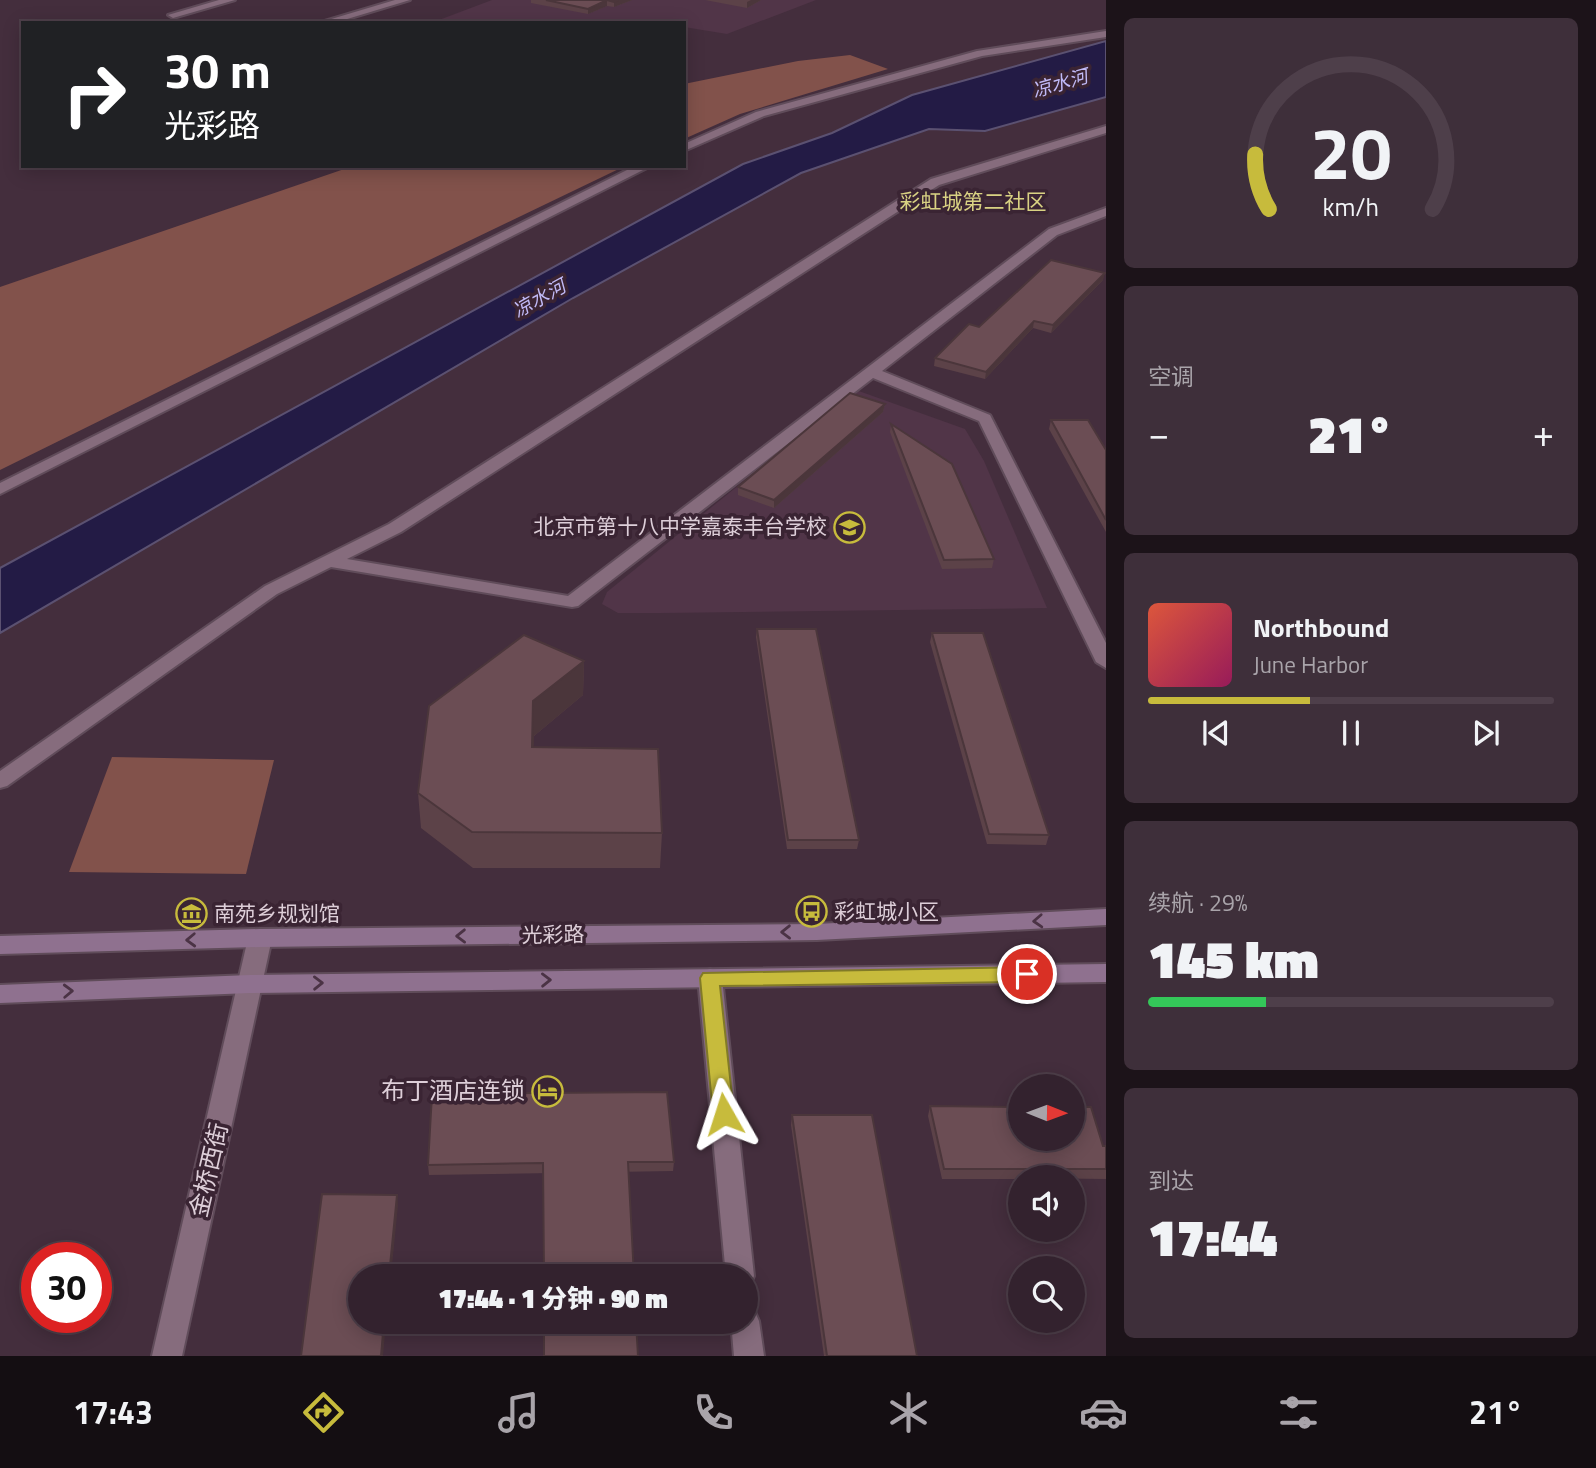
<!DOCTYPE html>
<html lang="zh">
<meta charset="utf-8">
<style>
body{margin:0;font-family:"Titillium Web","Noto Sans SC",sans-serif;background:#3e2f3a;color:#f1f3f6;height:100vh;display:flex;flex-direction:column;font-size:26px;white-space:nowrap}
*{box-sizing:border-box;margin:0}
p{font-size:23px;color:#a9a4aa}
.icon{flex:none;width:38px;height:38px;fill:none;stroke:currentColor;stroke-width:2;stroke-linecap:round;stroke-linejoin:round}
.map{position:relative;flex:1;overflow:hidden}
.details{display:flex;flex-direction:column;gap:18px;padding:18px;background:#1c1319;width:490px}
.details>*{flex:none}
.hud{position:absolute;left:21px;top:21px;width:665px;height:147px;border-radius:0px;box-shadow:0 4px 18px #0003,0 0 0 2px #4e3f4a;background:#202124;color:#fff;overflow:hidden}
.needle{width:46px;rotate:91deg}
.tools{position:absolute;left:1008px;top:1074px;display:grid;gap:14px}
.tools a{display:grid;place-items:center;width:77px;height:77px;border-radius:50%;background:#33222e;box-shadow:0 4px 18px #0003,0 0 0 2px #4e3f4a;font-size:35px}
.speed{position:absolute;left:21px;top:1242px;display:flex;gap:14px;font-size:35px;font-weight:700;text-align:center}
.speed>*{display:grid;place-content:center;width:91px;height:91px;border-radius:50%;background:#33222e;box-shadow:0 4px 18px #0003,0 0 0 2px #4e3f4a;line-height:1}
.speed .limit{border:10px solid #d22;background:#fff;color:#111}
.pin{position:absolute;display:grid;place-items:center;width:60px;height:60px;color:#fff;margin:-30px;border:4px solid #fff;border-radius:50%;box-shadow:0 2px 7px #0007}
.me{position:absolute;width:77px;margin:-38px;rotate:354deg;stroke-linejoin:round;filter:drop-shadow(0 0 5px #0008)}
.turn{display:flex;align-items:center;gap:24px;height:147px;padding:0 28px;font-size:32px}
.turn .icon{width:91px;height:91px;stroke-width:2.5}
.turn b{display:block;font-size:49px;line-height:60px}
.big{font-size:52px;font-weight:800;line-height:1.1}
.details .widget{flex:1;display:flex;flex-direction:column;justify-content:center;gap:10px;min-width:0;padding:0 24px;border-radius:10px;background:#3e2f3a}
.details .dial{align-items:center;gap:0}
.dial svg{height:182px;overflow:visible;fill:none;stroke:#4e3f4a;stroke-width:7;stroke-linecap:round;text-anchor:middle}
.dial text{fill:#f1f3f6;stroke:none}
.song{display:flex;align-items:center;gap:21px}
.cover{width:84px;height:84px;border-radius:10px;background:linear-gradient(135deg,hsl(10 70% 55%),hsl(330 70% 35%))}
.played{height:7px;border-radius:4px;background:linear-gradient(90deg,#c7bb3c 40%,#4e3f4a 40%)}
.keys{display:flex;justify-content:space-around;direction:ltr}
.heat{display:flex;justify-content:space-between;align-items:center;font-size:38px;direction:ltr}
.charge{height:10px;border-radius:5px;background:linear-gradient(90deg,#34c759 29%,#4e3f4a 0)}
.trip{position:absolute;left:348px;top:1264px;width:410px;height:70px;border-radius:35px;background:#33222e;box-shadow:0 4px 18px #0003,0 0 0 2px #4e3f4a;font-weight:800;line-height:70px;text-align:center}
.menu{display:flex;height:112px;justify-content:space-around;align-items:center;background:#140e12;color:#a9a4aa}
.menu .icon{width:49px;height:49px}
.menu .selected{color:#c7bb3c}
.menu b{font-size:32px;color:#f1f3f6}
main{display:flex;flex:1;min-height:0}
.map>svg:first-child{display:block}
</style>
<main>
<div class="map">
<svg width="1106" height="1356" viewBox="0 0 1106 1356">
<rect width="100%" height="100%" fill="#442e3d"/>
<g fill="#513548">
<polygon points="492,0 816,0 727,34 684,27 684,23 431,23"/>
<polygon points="856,390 965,429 984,461 1047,608 661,613 618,613 602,604 607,592"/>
</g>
<g fill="#82524b">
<polygon points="850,55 888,69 740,114 684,139 684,84 798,61"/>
<polygon points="353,166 625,166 292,326 0,470 0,287"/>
<polygon points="112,757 274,760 246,874 69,872"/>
</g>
<polygon fill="#231b45" stroke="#5b5171" stroke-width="2" points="1106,41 1106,97 985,131 929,129 801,173 573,298 0,633 0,568 743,164 832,133 912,95"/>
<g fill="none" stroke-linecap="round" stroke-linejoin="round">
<defs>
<g id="minor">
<polygon points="219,0 235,0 173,18 168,15"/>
<polygon points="395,0 410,0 334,23 318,23"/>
<polygon points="1106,31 1106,37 982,56 764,116 684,151 684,144 756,112 977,51"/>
<polygon points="1106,126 1106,133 939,185 401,532 347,559 568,596 1049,229 1106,208 1106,216 1057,235 882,371 990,415 1106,643 1106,668 1096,662 979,421 873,378 578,606 572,607 331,567 277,594 7,786 0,788 0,771 265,586 389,524 931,179"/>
<polygon points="635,166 651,166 0,494 0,483"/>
<polygon points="710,969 718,972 722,978 754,1276 750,1285 746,1287 746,1276 726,1276 698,978 702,972"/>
<polygon points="746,1308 755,1312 759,1321 764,1356 734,1356 731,1321 746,1321"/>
</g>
<polygon id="tertiary" points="260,929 268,932 272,938 182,1356 152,1356 248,938 252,932"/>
<g id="secondary">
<polygon points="1106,909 1106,925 817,940 260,947 0,954 0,936 260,929 817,924"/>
<polygon points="1106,964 1106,982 250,993 0,1003 0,985 250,975"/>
</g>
</defs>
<use href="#minor" stroke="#604c5a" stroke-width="4"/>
<use href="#tertiary" stroke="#604c5a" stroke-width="4"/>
<use href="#secondary" stroke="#604c5a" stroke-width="4"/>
<use href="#minor" fill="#866c7d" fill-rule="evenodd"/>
<use href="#tertiary" fill="#866c7d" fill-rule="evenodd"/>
<use href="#secondary" fill="#8f718f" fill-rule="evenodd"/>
</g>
<g fill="#5c4248">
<polygon points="531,0 632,0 614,7 607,6 588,14 531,3"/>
<polygon points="705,0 761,0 747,8"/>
<polygon points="1103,280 1051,333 1033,328 985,379 934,366 935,358 979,327"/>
<polygon points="885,404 883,412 774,508 738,495 738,487"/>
<polygon points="1051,420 1106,450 1106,532 1049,429"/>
<polygon points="891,424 994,559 992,568 942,569 890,432"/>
<polygon points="757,629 859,840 857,849 787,849 756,637"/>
<polygon points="932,633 1049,835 1046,845 987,844 930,642"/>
<polygon points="584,661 583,695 534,736 533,747 662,833 660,868 473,868 421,828 418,793"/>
<polygon points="930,1106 1106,1146 1106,1179 1020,1178 1020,1179 942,1179 928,1116"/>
<polygon points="792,1115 917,1356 824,1356 791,1125"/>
<polygon points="674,1162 673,1171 429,1175 428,1165"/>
</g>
<g fill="#4b363b">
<polygon points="607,0 607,6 588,14 588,9"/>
<polygon points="618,0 632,0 614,7 614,2"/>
<polygon points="751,0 761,0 747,8 747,2"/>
<polygon points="1105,273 1103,280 1051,333 1053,325"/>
<polygon points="1034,321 1033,328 985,379 986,372"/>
<polygon points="885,404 883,412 774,508 774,500"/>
<polygon points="584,661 583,695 534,736 533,782 533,701"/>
<polygon points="397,1195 398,1205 391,1276 389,1276"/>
<polygon points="384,1321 386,1321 383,1356 381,1356"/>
</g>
<g fill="#6b4d54" stroke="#4b363b" stroke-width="2">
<polygon points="546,0 618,0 614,2 607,0 588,9"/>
<polygon points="1051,260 1105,273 1053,325 1034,321 986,372 935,358 969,324 979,327"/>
<polygon points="850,393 885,404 774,500 738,487"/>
<polygon points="1051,420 1088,420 1106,450 1106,520"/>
<polygon points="891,424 952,464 994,559 944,560"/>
<polygon points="757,629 816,629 859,840 788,840"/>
<polygon points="932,633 983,633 1049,835 989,834"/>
<polygon points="524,635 584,661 533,701 532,747 658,749 662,833 472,832 418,793 429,706"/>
<polygon points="667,1092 674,1162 628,1162 634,1276 544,1276 543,1163 428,1165 432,1094"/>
<polygon points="930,1106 1020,1107 1020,1139 1073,1139 1073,1107 1091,1107 1103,1146 1106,1146 1106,1169 944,1169"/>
<polygon points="792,1115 872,1115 917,1356 827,1356"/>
<polygon points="322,1194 397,1195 389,1276 360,1276 360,1321 384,1321 381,1356 301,1356"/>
<polygon points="544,1321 636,1321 638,1356 544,1356"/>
</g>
<defs><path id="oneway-chevron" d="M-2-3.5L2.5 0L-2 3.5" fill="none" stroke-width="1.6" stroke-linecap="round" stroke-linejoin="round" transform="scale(1.75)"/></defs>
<g stroke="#4b3345">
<use href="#oneway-chevron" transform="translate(1038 921) rotate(177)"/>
<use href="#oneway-chevron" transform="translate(786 932) rotate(179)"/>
<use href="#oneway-chevron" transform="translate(461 936) rotate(179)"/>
<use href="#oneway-chevron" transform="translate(191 940) rotate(178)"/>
<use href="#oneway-chevron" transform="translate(546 980) rotate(-1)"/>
<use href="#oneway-chevron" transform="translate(318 983) rotate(-1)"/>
<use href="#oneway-chevron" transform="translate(68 991) rotate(-2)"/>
</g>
<polygon fill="#c7bb3c" stroke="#817a27" stroke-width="2" points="1027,967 1034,969 1037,974 1034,979 1027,982 720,986 734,1114 731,1120 724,1122 716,1120 713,1114 700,978 703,973"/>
<defs>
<symbol id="school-ring" viewBox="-11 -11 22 22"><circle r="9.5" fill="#3a2433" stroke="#c7bb3c" stroke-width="1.5"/><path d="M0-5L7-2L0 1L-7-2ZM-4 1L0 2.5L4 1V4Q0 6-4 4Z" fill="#c7bb3c"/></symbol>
<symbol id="bus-ring" viewBox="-11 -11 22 22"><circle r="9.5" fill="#3a2433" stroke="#c7bb3c" stroke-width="1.5"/><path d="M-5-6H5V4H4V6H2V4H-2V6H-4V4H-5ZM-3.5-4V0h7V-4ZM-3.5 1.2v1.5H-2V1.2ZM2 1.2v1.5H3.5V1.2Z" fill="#c7bb3c"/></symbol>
<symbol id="museum-ring" viewBox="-11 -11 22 22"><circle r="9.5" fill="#3a2433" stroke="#c7bb3c" stroke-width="1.5"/><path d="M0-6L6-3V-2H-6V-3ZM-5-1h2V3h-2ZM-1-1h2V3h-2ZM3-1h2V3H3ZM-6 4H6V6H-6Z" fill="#c7bb3c"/></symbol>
<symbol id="hotel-ring" viewBox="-11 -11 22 22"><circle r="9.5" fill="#3a2433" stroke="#c7bb3c" stroke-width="1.5"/><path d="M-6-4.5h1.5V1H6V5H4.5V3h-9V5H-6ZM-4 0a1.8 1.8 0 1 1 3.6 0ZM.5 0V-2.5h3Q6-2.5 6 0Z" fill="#c7bb3c"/></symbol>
</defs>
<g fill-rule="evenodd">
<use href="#school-ring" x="832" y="510" width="35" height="35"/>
<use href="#bus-ring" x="794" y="894" width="35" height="35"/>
<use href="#museum-ring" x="174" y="896" width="35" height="35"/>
<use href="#hotel-ring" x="530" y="1074" width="35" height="35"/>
</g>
<g text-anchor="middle" stroke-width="7" stroke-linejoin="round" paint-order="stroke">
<g font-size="19" font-style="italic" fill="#c1baf7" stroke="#3a2433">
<text transform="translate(1060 83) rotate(-16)" y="7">凉水河</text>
<text transform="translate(539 298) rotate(-29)" y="7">凉水河</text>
</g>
<g font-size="21" fill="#d9d283" stroke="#3a2433">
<text x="973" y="209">彩虹城第二社区</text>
</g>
<g font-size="21" fill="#ddced8" stroke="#3a2433" text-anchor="start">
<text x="827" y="534" text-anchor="end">北京市第十八中学嘉泰丰台学校</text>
<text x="834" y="919">彩虹城小区</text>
<text x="214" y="921">南苑乡规划馆</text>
</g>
<g font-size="21" fill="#ddced8" stroke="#3a2433">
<text transform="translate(553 935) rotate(-1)" y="7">光彩路</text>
</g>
<g font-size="24" fill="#ddced8" stroke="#3a2433" text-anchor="end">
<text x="525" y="1099">布丁酒店连锁</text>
</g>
<g font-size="24" fill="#ddced8" stroke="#3a2433">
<text transform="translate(209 1170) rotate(-77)" y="8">金桥西街</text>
</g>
</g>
</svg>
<div class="tools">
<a><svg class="needle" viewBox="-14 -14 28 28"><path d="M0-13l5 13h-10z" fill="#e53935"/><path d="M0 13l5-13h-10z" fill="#a9a4aa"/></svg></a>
<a><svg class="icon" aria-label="sound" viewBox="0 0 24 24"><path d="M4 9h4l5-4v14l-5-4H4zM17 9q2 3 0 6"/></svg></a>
<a><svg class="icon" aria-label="search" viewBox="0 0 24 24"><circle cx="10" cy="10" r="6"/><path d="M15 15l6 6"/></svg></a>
</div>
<div class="speed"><div class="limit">30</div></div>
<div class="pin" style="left:1027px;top:974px;background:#d93025"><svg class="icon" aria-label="arrive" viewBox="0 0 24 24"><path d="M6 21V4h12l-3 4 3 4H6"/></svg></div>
<svg class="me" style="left:724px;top:1114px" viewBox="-20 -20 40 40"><path d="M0-17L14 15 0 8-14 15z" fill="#c7bb3c" stroke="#fff" stroke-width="4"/></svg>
<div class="trip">17:44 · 1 分钟 · 90 m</div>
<div class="hud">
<div class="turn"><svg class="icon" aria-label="right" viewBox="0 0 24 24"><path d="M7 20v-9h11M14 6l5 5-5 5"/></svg><div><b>30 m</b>光彩路</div></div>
</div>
</div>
<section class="details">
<div class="widget dial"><svg viewBox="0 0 100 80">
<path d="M14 69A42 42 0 1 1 86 69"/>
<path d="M14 69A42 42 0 0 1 8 45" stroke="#c7bb3c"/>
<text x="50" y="56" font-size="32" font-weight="700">20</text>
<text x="50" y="72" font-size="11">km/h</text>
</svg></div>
<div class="widget"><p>空调</p>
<div class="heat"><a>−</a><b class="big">21°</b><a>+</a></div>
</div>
<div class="widget">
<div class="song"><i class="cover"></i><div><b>Northbound</b><p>June Harbor</p></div></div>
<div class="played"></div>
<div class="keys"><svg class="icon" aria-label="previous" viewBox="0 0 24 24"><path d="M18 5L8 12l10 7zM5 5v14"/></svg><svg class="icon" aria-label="pause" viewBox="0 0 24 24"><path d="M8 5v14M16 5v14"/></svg><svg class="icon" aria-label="next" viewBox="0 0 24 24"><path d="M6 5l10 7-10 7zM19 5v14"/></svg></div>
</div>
<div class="widget"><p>续航 · 29%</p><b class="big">145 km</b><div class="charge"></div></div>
<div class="widget"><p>到达</p><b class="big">17:44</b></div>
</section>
</main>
<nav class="menu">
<b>17:43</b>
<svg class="icon selected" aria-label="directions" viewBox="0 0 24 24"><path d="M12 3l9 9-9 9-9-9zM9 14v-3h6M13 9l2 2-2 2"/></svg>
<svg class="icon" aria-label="music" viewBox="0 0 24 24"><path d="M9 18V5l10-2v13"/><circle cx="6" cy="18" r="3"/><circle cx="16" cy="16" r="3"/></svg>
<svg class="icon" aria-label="phone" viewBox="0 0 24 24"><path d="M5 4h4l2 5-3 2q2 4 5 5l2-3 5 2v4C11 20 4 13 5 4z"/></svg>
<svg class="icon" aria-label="climate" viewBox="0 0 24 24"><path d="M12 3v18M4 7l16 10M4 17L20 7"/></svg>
<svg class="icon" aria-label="car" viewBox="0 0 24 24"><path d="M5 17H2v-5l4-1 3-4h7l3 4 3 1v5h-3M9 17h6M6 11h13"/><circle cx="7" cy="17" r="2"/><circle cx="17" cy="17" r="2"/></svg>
<svg class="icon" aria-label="filters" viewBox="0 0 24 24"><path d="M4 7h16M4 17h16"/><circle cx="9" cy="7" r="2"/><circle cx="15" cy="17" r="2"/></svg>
<b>21°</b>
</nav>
